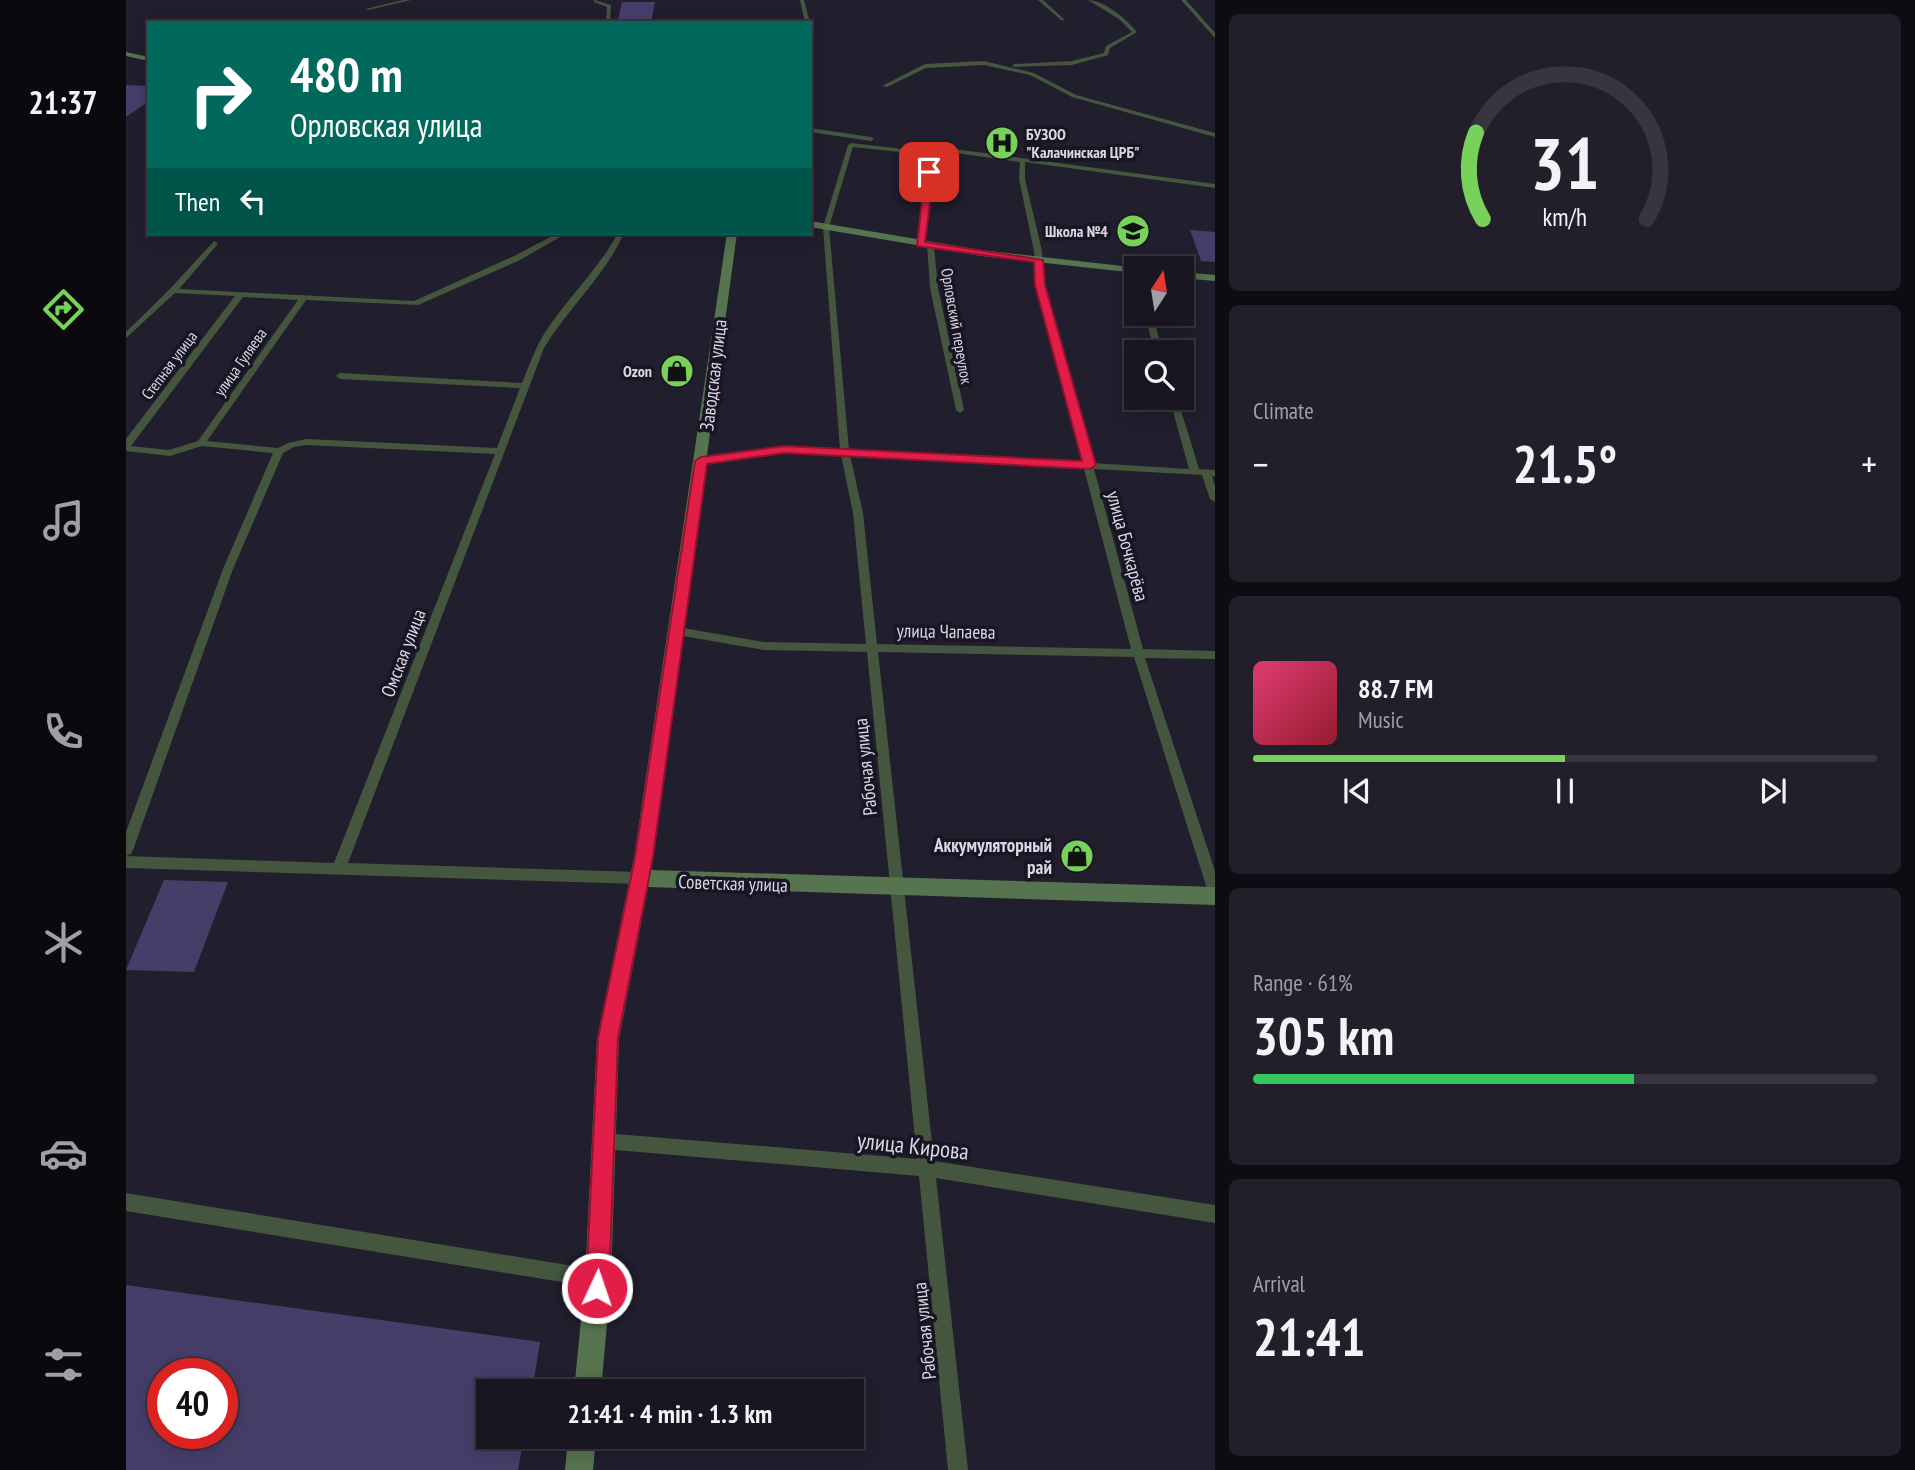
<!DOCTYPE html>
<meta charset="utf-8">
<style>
body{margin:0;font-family:"PT Sans Narrow",sans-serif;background:#221f2a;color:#f1f3f6;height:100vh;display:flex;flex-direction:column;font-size:26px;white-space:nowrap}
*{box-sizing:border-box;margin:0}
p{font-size:23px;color:#9f9fa5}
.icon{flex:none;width:38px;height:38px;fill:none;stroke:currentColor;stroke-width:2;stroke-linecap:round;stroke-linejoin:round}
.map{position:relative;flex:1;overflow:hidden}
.side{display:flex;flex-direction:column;gap:14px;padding:14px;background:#0e0c13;width:700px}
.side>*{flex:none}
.banner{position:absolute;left:21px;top:21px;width:665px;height:214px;border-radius:0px;box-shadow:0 4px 18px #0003,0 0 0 2px #373540;background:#00695c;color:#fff;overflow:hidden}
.needle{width:46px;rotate:12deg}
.buttons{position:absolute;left:998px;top:256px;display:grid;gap:14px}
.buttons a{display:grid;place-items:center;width:70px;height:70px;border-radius:0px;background:#191622;box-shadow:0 4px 18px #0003,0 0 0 2px #373540;font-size:35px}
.speed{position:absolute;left:21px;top:1358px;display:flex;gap:14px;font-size:35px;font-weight:700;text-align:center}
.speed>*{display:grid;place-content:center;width:91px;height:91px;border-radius:50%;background:#191622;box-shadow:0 4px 18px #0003,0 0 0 2px #373540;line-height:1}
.speed .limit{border:10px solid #d22;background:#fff;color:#111}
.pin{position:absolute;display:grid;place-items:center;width:60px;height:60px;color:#fff;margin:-30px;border-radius:14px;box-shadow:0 4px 10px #0006}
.me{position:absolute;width:77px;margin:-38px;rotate:3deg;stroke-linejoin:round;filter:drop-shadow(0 0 5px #0008)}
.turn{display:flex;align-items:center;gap:24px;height:147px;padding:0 28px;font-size:32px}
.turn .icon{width:91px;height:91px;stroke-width:2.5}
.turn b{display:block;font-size:49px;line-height:60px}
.then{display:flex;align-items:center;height:66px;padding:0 28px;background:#0003;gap:14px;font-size:26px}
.big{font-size:52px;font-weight:700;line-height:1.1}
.side .card{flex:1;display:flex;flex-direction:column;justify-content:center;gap:10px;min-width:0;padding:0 24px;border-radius:10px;background:#221f2a}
.side .dial{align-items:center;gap:0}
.dial svg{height:182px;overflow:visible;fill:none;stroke:#373540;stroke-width:7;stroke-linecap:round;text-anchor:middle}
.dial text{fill:#f1f3f6;stroke:none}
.song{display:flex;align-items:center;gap:21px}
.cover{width:84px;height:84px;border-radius:10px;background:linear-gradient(135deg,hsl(340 70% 55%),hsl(350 70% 35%))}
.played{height:7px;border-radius:4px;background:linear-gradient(90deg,#78d259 50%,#373540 50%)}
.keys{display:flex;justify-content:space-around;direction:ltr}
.heat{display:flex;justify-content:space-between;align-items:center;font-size:38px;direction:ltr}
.charge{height:10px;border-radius:5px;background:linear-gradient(90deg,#34c759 61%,#373540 0)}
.trip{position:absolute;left:350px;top:1379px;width:388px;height:70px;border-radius:0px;background:#191622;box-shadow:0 4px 18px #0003,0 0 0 2px #373540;font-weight:700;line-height:70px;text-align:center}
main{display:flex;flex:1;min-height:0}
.menu{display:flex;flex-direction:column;width:126px;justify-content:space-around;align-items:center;background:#0a090e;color:#9f9fa5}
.menu .icon{width:49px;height:49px}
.menu .active{color:#78d259}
.menu b{font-size:32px;color:#f1f3f6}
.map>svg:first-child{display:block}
</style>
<main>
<nav class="menu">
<b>21:37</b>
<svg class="icon active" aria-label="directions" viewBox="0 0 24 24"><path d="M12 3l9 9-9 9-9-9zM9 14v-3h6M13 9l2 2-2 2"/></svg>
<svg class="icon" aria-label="music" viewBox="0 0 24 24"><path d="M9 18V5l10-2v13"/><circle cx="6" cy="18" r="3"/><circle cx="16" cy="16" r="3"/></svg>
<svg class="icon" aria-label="phone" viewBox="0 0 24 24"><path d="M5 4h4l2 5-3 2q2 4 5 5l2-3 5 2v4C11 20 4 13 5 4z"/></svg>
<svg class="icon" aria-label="climate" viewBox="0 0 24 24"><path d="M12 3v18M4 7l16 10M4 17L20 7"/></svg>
<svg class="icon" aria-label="car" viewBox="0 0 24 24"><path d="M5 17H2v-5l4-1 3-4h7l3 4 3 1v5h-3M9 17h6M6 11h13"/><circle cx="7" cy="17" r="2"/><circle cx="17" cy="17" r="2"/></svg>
<svg class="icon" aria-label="filters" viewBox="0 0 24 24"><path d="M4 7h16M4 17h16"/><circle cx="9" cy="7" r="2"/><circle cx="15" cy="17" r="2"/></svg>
</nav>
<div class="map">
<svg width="1089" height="1470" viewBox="0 0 1089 1470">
<rect width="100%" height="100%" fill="#211e2d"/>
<g fill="#463e69" fill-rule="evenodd">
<polygon points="496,2 529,2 525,23 491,23"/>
<polygon points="0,85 23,86 23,101 0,117"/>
<polygon points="1064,230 1089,232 1089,262 1075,261"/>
<polygon points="38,880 102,882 68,972 0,970"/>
<path d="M0 1285 414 1342 406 1391H362V1437H398L392 1470H0ZM37 1374H96V1433H37Z"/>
</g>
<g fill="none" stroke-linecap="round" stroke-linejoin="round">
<g fill="#44563e" fill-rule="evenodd">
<polygon points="277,0 285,0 242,10 240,9"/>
<polygon points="468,0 485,5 484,23 480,23 481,7 468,2"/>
<polygon points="674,0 678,0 684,23 679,23"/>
<polygon points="912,0 917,0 939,20 935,20"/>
<path d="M962 0C980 1 1000 19 1011 32L984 48 982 55 946 65 886 67 888 64 946 61 978 53 980 46 1006 32 993 19Z"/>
<polygon points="1055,0 1060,0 1089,33 1089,38"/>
<polygon points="684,33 687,34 687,47 684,48"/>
<polygon points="858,61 908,73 950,95 1089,133 1089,137 946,97 904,75 858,65 800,68 761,87 756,86 799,64"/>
<polygon points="684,128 745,137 748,139 745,141 684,132"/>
<path d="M725 143 803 152V150L795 147 798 145 1089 184V188L899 162V179L916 251 918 285 966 463 1063 469 1043 397H1051L1073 469 1089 470V476H1086L1089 485V502L1084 499 1076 475 968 469 1017 649 1089 651V659L1019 658 1089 871V898L1084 896 1082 892 1008 657 752 652 808 1161 1089 1205V1223L810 1178 842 1470H822L793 1176 478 1149 472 1147 470 1141 472 1135 478 1133 791 1159 741 652 638 650 551 635 545 631 551 627 638 642 740 644 727 513 715 455 658 452 575 464 570 461 575 458 658 446 714 449 697 227 722 145ZM727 147 802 155 790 244 794 246 798 244 809 150 894 162 893 179 908 251 910 285 957 463 723 450 703 227ZM724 455 958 469 1005 649 751 644 737 513Z"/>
<path d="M432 233H441L394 260 292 305 180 300 81 441 152 448 162 443 180 439 371 448 394 388 214 379 210 376 214 373 396 383C403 366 409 349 418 334 441 298 472 270 492 233H498C479 276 442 308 418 348L222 863 513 872 518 874 520 878 518 882 513 884 0 868V856L208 863 369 454 180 445 168 447 157 453 107 569 7 850 5 854 0 856V832L97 569 147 453 76 446 44 456 0 451V439L109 296 49 293 0 338V332L44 289 88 241 92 243 91 245 53 289 288 301 388 256ZM117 297 172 300 72 441 43 450 5 446Z"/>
<polygon points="801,244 808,246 812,288 838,410 834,413 830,410 804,288"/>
<polygon points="1018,313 1026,313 1037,352 1029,352"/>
<polygon points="0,1193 472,1270 478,1273 481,1279 478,1285 472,1288 0,1211"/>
</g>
<g fill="#56744d" fill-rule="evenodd">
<polygon points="0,52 23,57 23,61 0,56"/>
<polygon points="684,221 855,250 1014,268 1010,268 1010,273 855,256 684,227"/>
<polygon points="601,233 611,233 525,870 1089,887 1089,905 522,887 493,1039 485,1279 475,1391 448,1391 459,1279 471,1039 508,857"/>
<polygon points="1055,272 1089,275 1089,281 1055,278"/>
<polygon points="442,1437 470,1437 467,1470 439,1470"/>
</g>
</g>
<polygon fill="#e11d48" stroke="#92132f" stroke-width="2" points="803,170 808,172 799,242 917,260 919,285 970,465 964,469 658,453 581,464 527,857 492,1038 483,1288 480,1297 471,1300 463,1297 460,1288 472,1038 509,857 569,461 575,457 658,446 956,461 909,285 908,262 791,246 799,172"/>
<defs>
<symbol id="hospital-disc" viewBox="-11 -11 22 22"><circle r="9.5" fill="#78d259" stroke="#181524"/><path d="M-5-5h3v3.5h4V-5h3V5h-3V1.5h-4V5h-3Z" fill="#111"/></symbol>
<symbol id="school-disc" viewBox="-11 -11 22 22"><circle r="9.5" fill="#78d259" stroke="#181524"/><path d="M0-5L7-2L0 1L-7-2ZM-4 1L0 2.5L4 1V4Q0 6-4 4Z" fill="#111"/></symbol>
<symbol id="shop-disc" viewBox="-11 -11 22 22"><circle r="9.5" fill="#78d259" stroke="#181524"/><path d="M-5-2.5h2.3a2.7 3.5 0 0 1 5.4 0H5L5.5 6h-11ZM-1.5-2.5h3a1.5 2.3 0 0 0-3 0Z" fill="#111"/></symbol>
</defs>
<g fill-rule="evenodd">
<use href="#hospital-disc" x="857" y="124" width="38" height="38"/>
<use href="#school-disc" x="988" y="212" width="38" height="38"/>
<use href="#shop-disc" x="532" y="352" width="38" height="38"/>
<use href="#shop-disc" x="932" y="837" width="38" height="38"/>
</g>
<g text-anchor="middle" stroke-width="7" stroke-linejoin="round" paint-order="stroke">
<g font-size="16" font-weight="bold" fill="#d9d8e3" stroke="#181524" text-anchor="end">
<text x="900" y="140" text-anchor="start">БУЗОО<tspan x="900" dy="18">"Калачинская ЦРБ"</tspan></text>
<text x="982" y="237">Школа №4</text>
<text x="526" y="377">Ozon</text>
</g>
<g font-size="16" fill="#d9d8e3" stroke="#181524">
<text transform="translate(831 326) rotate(80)" y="6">Орловский переулок</text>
<text transform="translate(114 362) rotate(-55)" y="6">улица Гуляева</text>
<text transform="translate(43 365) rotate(-53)" y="6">Степная улица</text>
</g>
<g font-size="19" fill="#d9d8e3" stroke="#181524">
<text transform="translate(587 375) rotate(-83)" y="7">Заводская улица</text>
<text transform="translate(1002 546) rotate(75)" y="7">улица Бочкарёва</text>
<text transform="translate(820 631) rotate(1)" y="7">улица Чапаева</text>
<text transform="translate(277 653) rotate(-69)" y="7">Омская улица</text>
<text transform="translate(739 767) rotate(-96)" y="7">Рабочая улица</text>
<text transform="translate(607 883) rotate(2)" y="7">Советская улица</text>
<text transform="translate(798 1331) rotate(-96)" y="7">Рабочая улица</text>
</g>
<g font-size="19" font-weight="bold" fill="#d9d8e3" stroke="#181524" text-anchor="end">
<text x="926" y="852">Аккумуляторный<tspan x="926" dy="22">рай</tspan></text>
</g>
<g font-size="23" fill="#d9d8e3" stroke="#181524">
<text transform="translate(787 1146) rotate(6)" y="8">улица Кирова</text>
</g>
</g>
</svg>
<div class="buttons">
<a><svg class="needle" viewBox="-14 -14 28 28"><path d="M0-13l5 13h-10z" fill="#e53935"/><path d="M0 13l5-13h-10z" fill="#9f9fa5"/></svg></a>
<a><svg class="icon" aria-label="search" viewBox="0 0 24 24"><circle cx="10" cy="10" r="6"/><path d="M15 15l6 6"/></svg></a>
</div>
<div class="speed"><div class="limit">40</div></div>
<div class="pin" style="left:803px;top:172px;background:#d93025"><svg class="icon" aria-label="arrive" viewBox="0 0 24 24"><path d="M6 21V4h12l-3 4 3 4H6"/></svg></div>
<svg class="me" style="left:471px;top:1288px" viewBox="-20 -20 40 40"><circle r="17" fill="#e11d48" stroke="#fff" stroke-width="3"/><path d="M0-11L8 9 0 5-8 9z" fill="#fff"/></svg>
<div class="trip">21:41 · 4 min · 1.3 km</div>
<div class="banner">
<div class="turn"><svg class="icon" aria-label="right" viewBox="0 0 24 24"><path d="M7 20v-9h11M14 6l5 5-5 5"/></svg><div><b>480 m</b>Орловская улица</div></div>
<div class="then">Then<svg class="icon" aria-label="left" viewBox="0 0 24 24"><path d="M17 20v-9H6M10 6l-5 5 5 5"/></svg></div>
</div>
</div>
<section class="side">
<div class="card dial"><svg viewBox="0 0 100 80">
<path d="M14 69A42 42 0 1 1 86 69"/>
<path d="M14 69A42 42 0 0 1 11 31" stroke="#78d259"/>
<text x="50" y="56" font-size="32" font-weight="700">31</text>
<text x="50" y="72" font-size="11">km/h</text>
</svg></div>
<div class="card"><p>Climate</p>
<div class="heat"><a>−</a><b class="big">21.5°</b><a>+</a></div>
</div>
<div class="card">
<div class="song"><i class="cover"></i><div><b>88.7 FM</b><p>Music</p></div></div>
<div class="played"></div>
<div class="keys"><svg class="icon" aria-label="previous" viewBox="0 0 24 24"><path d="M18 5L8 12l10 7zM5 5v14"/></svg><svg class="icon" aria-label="pause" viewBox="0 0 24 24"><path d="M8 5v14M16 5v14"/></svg><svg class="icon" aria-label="next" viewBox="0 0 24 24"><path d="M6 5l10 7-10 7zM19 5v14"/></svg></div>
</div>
<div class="card"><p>Range · 61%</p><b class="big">305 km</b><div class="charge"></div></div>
<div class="card"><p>Arrival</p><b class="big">21:41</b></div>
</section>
</main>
